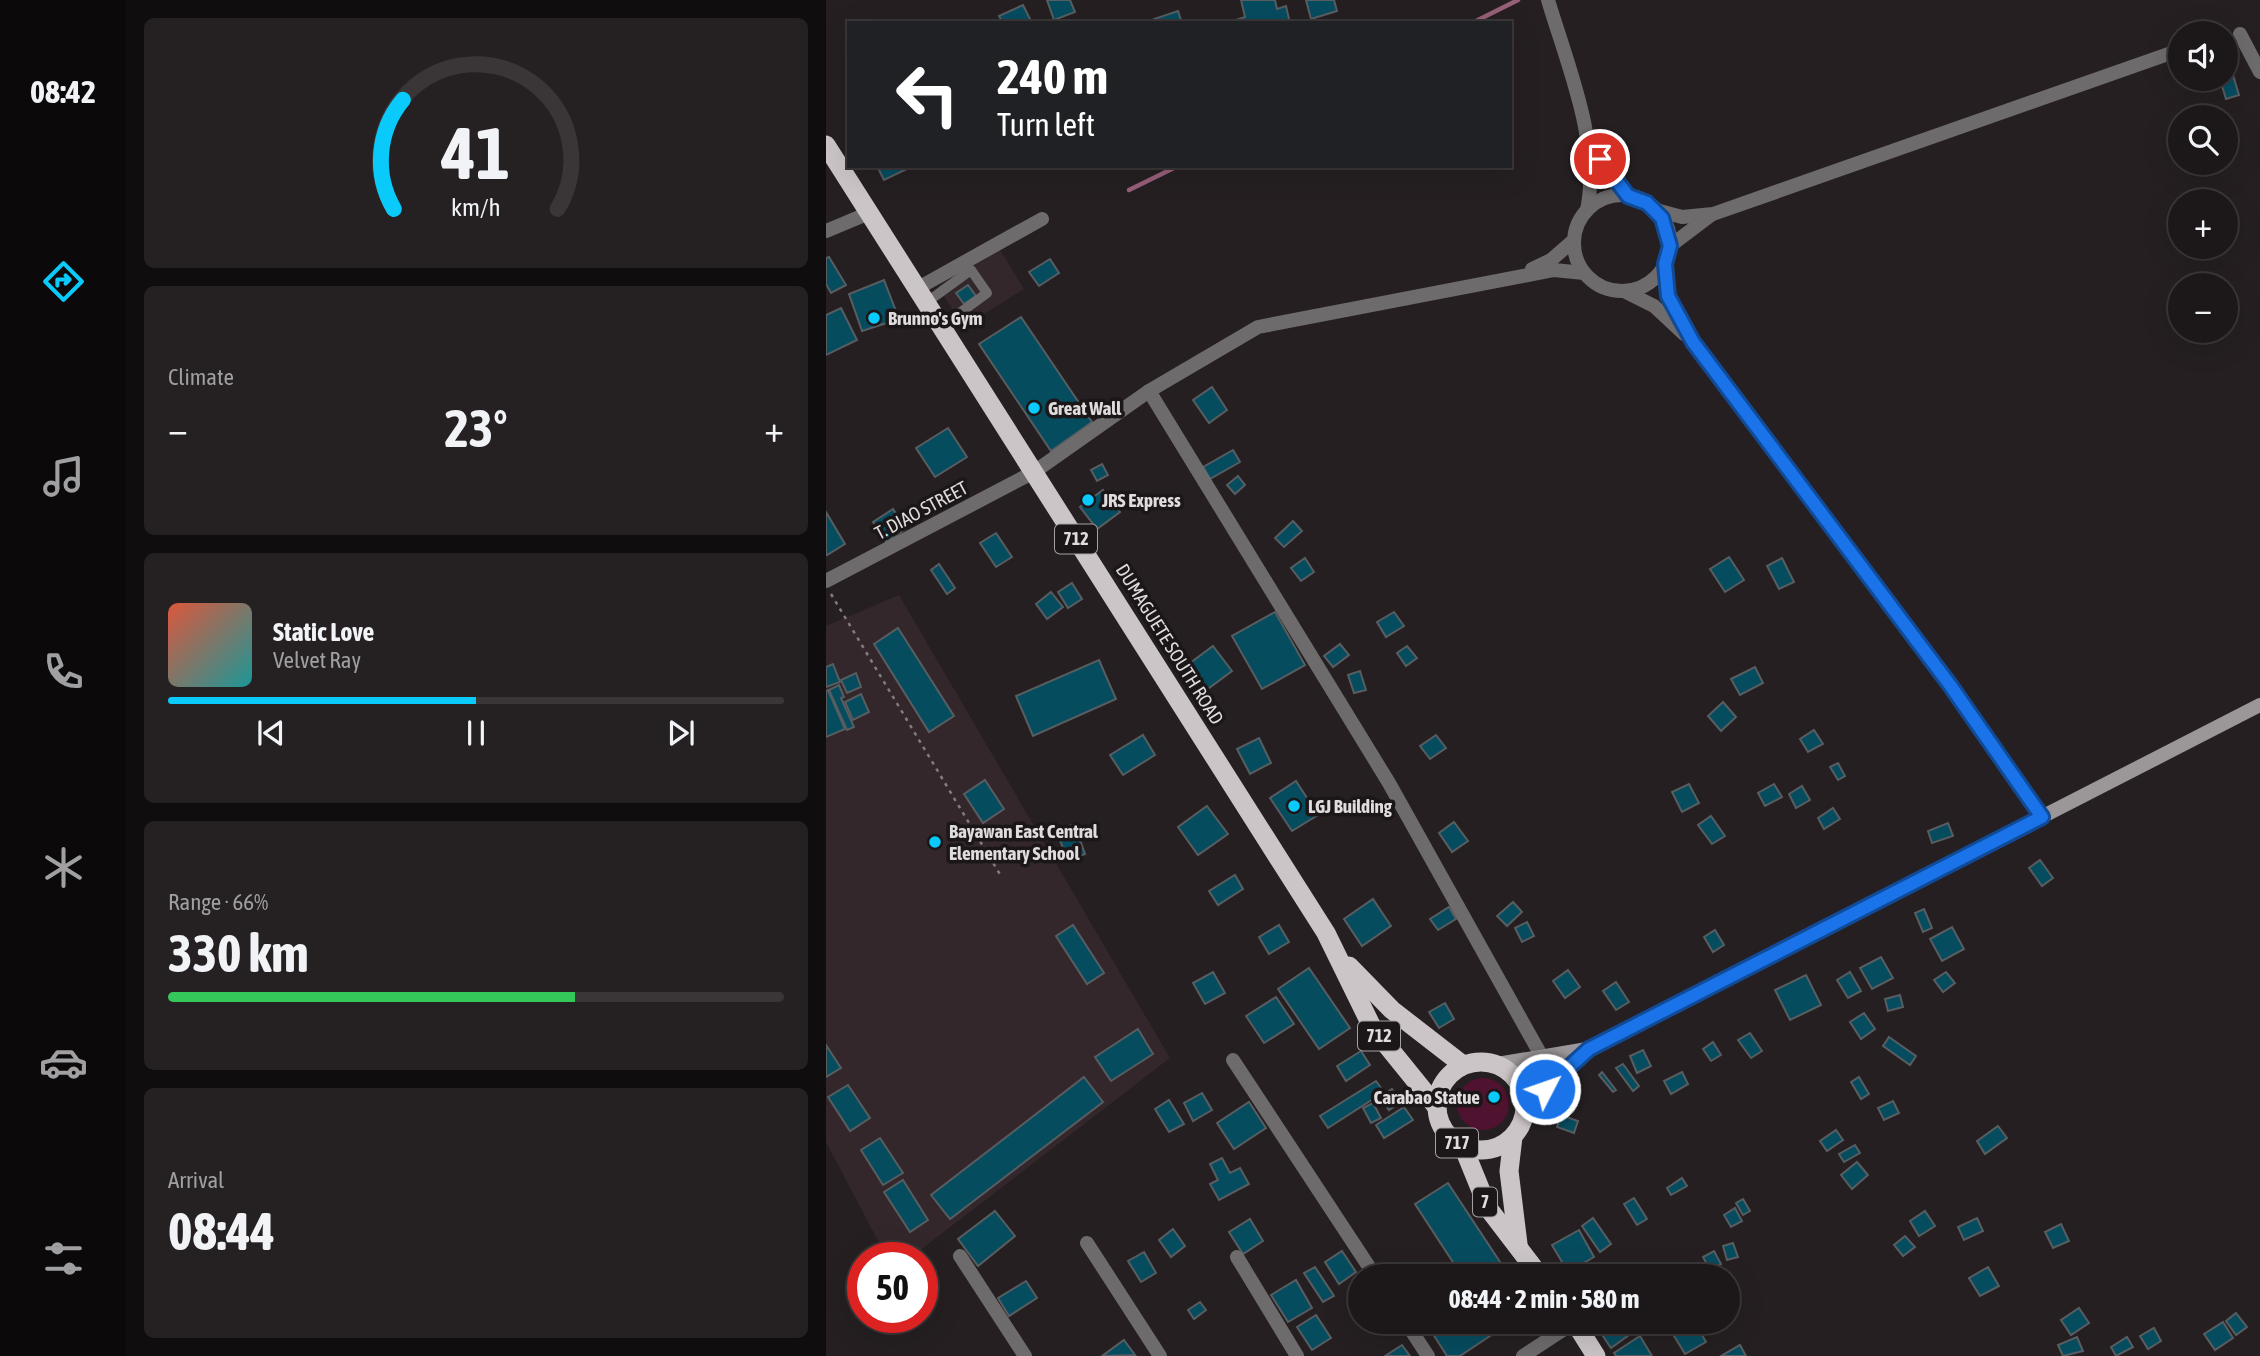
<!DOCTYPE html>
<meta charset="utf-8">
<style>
body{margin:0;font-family:"Asap Condensed",sans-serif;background:#252022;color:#f1f3f6;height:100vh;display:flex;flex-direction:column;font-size:26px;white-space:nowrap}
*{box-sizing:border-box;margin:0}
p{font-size:23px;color:#a09fa2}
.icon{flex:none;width:38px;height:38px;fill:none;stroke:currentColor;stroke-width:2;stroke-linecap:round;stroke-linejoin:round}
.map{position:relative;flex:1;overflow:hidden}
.drawer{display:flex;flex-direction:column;gap:18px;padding:18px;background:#0f0d0e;width:700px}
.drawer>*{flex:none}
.guide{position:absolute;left:21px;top:21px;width:665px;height:147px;border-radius:0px;box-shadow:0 7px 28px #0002,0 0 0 2px #3a3638;background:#202124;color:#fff;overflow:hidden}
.buttons{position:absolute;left:1342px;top:21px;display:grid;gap:14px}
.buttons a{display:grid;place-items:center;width:70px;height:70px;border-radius:50%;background:#1c1719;box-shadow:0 7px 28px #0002,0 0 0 2px #3a3638;font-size:35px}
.speed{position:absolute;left:21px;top:1242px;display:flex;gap:14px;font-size:35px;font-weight:700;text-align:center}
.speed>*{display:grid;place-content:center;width:91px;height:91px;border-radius:50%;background:#1c1719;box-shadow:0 7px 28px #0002,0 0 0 2px #3a3638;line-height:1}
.speed .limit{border:10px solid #d22;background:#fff;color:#111}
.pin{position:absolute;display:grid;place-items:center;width:60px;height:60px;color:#fff;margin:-30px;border:4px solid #fff;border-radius:50%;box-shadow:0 2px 7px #0007}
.me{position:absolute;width:77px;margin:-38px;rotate:49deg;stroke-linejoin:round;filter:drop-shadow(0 0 5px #0008)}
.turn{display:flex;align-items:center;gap:24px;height:147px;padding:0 35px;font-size:32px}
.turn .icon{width:91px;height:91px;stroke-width:2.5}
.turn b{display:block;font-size:49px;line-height:60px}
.big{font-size:52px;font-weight:700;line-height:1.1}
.drawer .tile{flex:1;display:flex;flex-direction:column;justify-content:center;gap:10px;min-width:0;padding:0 24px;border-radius:10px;background:#252022}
.drawer .dial{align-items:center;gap:0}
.dial svg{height:182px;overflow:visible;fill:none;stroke:#3a3638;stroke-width:7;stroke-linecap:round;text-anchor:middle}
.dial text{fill:#f1f3f6;stroke:none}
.song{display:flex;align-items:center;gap:21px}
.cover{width:84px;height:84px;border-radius:10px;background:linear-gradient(135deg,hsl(10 70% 55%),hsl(180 70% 35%))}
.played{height:7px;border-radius:4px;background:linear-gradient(90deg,#09cafa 50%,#3a3638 50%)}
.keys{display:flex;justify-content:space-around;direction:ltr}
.heat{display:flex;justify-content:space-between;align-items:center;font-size:38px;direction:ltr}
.charge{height:10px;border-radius:5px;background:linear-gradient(90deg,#34c759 66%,#3a3638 0)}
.trip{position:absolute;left:522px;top:1264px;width:392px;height:70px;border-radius:35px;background:#1c1719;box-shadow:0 7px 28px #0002,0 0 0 2px #3a3638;font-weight:700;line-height:70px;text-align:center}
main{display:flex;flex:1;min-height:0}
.menu{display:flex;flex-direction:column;width:126px;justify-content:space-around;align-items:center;background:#0b090a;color:#a09fa2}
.menu .icon{width:49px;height:49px}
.menu .current{color:#09cafa}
.menu b{font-size:32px;color:#f1f3f6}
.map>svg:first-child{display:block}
</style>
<main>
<nav class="menu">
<b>08:42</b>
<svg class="icon current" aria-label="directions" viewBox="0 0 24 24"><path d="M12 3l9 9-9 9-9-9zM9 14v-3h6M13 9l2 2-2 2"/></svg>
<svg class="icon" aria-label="music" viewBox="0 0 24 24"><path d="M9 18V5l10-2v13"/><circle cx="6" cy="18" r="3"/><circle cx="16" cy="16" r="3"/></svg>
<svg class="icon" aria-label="phone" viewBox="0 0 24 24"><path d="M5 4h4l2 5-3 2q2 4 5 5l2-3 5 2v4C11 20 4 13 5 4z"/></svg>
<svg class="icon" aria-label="climate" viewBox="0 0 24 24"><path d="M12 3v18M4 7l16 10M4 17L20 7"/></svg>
<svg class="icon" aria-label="car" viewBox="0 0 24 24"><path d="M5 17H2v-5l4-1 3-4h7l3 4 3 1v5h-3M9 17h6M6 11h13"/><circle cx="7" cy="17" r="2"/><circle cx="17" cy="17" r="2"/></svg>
<svg class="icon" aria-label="filters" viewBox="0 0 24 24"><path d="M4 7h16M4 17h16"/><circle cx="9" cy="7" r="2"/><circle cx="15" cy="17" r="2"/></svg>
</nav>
<section class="drawer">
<div class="tile dial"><svg viewBox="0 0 100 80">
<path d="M14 69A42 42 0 1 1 86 69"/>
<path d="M14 69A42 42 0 0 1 18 21" stroke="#09cafa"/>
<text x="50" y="56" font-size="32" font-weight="700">41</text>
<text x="50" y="72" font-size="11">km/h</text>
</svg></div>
<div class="tile"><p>Climate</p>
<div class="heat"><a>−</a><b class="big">23°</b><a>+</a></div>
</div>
<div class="tile">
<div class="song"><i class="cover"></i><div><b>Static Love</b><p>Velvet Ray</p></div></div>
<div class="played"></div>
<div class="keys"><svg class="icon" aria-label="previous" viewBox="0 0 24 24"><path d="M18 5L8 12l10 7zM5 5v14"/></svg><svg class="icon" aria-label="pause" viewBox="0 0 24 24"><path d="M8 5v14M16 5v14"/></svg><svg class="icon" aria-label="next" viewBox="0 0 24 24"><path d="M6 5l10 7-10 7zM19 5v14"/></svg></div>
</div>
<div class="tile"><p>Range · 66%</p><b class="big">330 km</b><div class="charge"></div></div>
<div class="tile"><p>Arrival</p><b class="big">08:44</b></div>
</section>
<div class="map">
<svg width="1434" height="1356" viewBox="0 0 1434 1356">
<rect width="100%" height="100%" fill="#251f21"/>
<g fill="#33272b">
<polygon points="173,248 198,289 137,327 112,286"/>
<polygon points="73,595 344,1058 84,1258 61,1258 0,1142 0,626"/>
</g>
<circle fill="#4f132f" cx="657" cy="1104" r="26"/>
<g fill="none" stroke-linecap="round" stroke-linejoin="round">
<g stroke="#975f78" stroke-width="4.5">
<polyline points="646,23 692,0"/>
<polyline points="303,190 352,166"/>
</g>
</g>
<g fill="#064c5f" stroke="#575d60" stroke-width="2">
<polygon points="221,0 244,0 249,12 228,20"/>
<polygon points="415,0 449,0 451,9 460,6 464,23 410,23 410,20 419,17"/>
<polygon points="480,0 508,0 511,11 485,19"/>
<polygon points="197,5 206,23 177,23 173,16"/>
<polygon points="352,11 356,23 330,23 328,19"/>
<polygon points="1354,60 1354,74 1348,76 1344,64"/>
<polygon points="1407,75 1413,95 1400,99 1394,79"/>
<polygon points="51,166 87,166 58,180"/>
<polygon points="3,257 20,285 5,293 0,284 0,258"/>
<polygon points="224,259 233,273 213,286 203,272"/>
<polygon points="58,280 73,319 36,331 23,294"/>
<polygon points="142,285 150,296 138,304 130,293"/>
<polygon points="15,308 31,340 0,355 0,315"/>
<polygon points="195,317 266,422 225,451 153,344"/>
<polygon points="386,387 401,410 383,423 367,400"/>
<polygon points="122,428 141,457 109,477 90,448"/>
<polygon points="407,450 414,462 384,479 377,467"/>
<polygon points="276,464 282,475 271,481 265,470"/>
<polygon points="412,476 419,485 409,494 401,485"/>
<polygon points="277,490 294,512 271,529 254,507"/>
<polygon points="67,509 80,529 60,542 47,522"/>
<polygon points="0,512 19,544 1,555 0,553"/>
<polygon points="467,521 476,531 458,547 449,538"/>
<polygon points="170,533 186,557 170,567 154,543"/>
<polygon points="903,557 918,580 899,592 884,569"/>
<polygon points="479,558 488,572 475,581 465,568"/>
<polygon points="956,558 968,582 953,589 941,566"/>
<polygon points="113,564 129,588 121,594 105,570"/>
<polygon points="246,583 256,599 242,608 232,592"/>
<polygon points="225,592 237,607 221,619 210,604"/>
<polygon points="449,612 479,665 436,689 406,636"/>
<polygon points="568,612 578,626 560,637 551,622"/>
<polygon points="72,628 128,716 103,732 48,644"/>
<polygon points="514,644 523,655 507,667 498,656"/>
<polygon points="387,646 406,671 375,694 356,669"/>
<polygon points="581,646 591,658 580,666 571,653"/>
<polygon points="273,660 290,699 207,736 190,696"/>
<polygon points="7,664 14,682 0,687 0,667"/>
<polygon points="929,667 937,683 914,695 905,679"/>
<polygon points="534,671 540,690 528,693 522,675"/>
<polygon points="30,673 35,687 21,693 15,680"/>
<polygon points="13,685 18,697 15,698 28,727 21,730 3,690"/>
<polygon points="2,690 19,729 0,737 0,691"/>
<polygon points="35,694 43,712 27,720 19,702"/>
<polygon points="897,702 910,717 895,731 882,716"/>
<polygon points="988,730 997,744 982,752 974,739"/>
<polygon points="317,735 329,755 297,775 284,755"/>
<polygon points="610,735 620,748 604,759 594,746"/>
<polygon points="433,738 445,763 424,774 411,749"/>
<polygon points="1012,763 1019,776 1012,780 1004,767"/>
<polygon points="159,780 178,809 157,823 138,794"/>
<polygon points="470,781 492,815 466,831 444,798"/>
<polygon points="863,784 873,803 856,812 846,792"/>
<polygon points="948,784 956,797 939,806 932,793"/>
<polygon points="976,786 984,800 970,808 963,794"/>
<polygon points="381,806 402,834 372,855 352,827"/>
<polygon points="1007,808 1014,819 998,829 992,818"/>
<polygon points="885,816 899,836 886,844 872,825"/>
<polygon points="628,822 642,841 626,852 613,833"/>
<polygon points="1122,823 1127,836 1106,843 1102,831"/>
<polygon points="248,824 259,854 242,861 230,830"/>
<polygon points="1214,860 1227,878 1216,886 1203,868"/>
<polygon points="409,875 417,889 392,905 383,891"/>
<polygon points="547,899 565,926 536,946 518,919"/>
<polygon points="687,902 696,912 681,926 671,916"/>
<polygon points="623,907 630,919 612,930 604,919"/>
<polygon points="1098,909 1106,928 1097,932 1089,913"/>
<polygon points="701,922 708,936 696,942 689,928"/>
<polygon points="247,925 278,973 261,984 230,936"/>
<polygon points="453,925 463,942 443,954 433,937"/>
<polygon points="1126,927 1138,949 1116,961 1104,939"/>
<polygon points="889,930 898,945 887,952 878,937"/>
<polygon points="1055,957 1067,978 1046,989 1034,968"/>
<polygon points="483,968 524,1028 493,1049 452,989"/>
<polygon points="742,970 754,987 739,998 727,981"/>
<polygon points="387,972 399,993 379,1004 367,983"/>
<polygon points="1024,972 1035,991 1022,998 1011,980"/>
<polygon points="1120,972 1129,983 1117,992 1108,980"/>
<polygon points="980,975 995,1005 964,1020 949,990"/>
<polygon points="790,982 803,1002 790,1010 777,991"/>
<polygon points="1074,995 1077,1007 1062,1011 1059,999"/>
<polygon points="450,997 468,1024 438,1043 420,1016"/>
<polygon points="619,1003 628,1019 613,1028 603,1012"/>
<polygon points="1038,1013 1049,1029 1035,1039 1024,1022"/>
<polygon points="312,1029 327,1054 285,1081 269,1057"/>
<polygon points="924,1033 936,1051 925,1058 912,1040"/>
<polygon points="1063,1037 1090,1056 1084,1065 1057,1046"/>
<polygon points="887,1042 895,1055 885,1061 877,1049"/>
<polygon points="0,1045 15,1068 0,1077"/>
<polygon points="817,1050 825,1066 811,1073 804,1056"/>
<polygon points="535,1051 544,1065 520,1081 511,1066"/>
<polygon points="797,1064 813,1086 807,1091 790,1068"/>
<polygon points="776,1072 790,1090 787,1092 773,1075"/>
<polygon points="856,1072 862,1084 845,1094 838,1081"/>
<polygon points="258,1077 277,1102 124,1219 105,1195"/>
<polygon points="1033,1077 1043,1094 1035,1099 1025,1082"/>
<polygon points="550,1081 558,1092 502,1128 494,1116"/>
<polygon points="22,1085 44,1118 24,1131 2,1097"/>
<polygon points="566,1089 575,1102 563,1110 554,1097"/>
<polygon points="376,1093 386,1110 367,1121 358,1103"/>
<polygon points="343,1100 358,1124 343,1132 329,1109"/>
<polygon points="1067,1101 1073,1113 1058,1120 1052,1108"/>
<polygon points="423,1102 440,1128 408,1149 391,1123"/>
<polygon points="547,1103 555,1118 545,1123 537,1108"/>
<polygon points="578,1107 587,1120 558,1138 550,1125"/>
<polygon points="735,1115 752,1121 748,1133 731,1127"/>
<polygon points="1172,1126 1181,1138 1159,1154 1151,1141"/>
<polygon points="1010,1130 1017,1140 1001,1151 994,1141"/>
<polygon points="54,1138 77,1173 57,1185 35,1150"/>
<polygon points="1029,1145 1034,1153 1018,1162 1013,1154"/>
<polygon points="396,1158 404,1173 414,1168 423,1184 393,1200 384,1184 392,1180 384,1164"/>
<polygon points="1031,1162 1042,1175 1026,1189 1015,1175"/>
<polygon points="856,1178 861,1186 845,1195 841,1188"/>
<polygon points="77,1180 102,1220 84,1232 58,1192"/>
<polygon points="622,1183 674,1262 653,1276 636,1276 589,1204"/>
<polygon points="808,1198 821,1219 811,1225 798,1204"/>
<polygon points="917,1199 924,1211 917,1215 910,1203"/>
<polygon points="909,1208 916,1221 905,1227 898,1215"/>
<polygon points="169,1211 189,1236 152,1266 132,1239"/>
<polygon points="1099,1211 1109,1226 1093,1236 1084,1221"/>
<polygon points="767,1218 785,1244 774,1252 756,1226"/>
<polygon points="1151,1218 1157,1231 1138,1240 1132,1227"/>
<polygon points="424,1219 437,1241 417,1254 403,1232"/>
<polygon points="1235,1224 1243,1241 1227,1248 1219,1232"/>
<polygon points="347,1229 359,1246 345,1257 333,1240"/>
<polygon points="753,1230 768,1257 742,1272 726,1245"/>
<polygon points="1079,1236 1089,1247 1077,1256 1068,1245"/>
<polygon points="907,1243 912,1257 901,1260 897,1246"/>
<polygon points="516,1251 530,1272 513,1284 499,1262"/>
<polygon points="888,1251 895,1264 884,1270 877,1257"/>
<polygon points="318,1252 330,1273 315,1282 302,1261"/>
<polygon points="682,1265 689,1276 665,1276"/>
<polygon points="489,1267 508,1296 497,1302 478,1273"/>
<polygon points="1162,1267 1173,1286 1154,1296 1143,1278"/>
<polygon points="470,1280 486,1308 462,1322 445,1295"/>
<polygon points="200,1281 211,1298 183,1316 172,1298"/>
<polygon points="374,1302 380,1310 368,1319 362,1310"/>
<polygon points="1253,1308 1263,1323 1245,1335 1235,1320"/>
<polygon points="1410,1313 1421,1327 1410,1335 1400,1321"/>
<polygon points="490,1315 505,1338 486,1350 471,1327"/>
<polygon points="626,1321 668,1321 673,1330 634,1356 621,1356 607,1334"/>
<polygon points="682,1321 700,1321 687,1330"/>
<polygon points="767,1321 810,1321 814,1327 785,1348"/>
<polygon points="850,1321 868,1321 880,1342 859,1354 842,1326"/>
<polygon points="1397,1322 1407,1338 1389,1350 1378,1334"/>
<polygon points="1328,1328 1335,1341 1322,1349 1314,1336"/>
<polygon points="814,1336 826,1356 790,1356 788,1353"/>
<polygon points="1251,1337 1257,1351 1237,1356 1232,1345"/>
<polygon points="1301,1337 1307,1347 1290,1356 1285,1347"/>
<polygon points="298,1340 309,1355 276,1356"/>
<polygon points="576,1345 584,1356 559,1356"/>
<polygon points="914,1345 920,1356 895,1356"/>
</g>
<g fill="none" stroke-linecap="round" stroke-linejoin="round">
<polyline stroke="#817c7d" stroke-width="2.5" stroke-dasharray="3.5 5" stroke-linecap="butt" points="5,594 175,876"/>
<polyline stroke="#6e6b6c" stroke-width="10" points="101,302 145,270 161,293 116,326"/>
<g stroke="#6e6b6c" stroke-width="14">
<path d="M722 0C741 64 775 143 761 210"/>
<polyline points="1414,34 1434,72"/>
<polyline points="765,145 785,177 801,196"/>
<circle cx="796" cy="243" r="48"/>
<polyline points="830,210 856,217 887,214 1348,52"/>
<polyline points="0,231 43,213"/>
<polyline points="844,246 885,215"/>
<polyline points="839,264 842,297 867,342 1124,685 1216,817"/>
<polyline points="706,269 725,260 748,240"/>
<polyline points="92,288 216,219"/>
<polyline points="798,291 828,306 858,334"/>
<polyline points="323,391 563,783 716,1057"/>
<polyline points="208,472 323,391 432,327 728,270 758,273"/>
<polyline points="407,1060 549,1276"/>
<polyline points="261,1243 334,1356"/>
<polyline points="134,1256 199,1356"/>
<polyline points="411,1257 471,1356"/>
<polyline points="579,1321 602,1356"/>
<polyline points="697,1356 749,1322"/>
</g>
<polyline stroke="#6e6b6c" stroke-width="14" points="0,581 208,472"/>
<g stroke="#9b9697" stroke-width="14">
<polyline points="671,1064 761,1049"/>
<polyline points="700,1105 763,1049 1434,705"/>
</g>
<g stroke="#ccc5c8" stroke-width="19">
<polyline points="0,145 500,933 546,1027 610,1106"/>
<polyline points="523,966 566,1010 637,1065"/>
<circle cx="655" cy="1106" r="44"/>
<polyline points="687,1137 683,1171 692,1244"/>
<polyline points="638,1149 662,1208 714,1276"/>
<polyline points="748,1321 770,1356"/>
</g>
</g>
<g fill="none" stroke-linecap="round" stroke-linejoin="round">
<defs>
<polyline id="route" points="719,1089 763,1049 1216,817 1124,685 867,342 842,296 839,264 844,246 836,218 821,203 802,196 774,159"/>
</defs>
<use href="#route" stroke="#114b97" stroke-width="18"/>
<use href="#route" stroke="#1a73e8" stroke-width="12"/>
</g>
<g fill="#09cafa" stroke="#1b1618" stroke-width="2.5">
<circle cx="48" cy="318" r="7"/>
<circle cx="208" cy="408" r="7"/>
<circle cx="262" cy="500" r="7"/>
<circle cx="468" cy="806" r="7"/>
<circle cx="109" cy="842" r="7"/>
<circle cx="668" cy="1097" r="7"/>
</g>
<g text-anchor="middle" stroke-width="7" stroke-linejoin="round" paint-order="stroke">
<g fill="#1b1618" stroke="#a5a1a2" stroke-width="2">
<rect x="229" y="524.5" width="42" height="29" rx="5"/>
<rect x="532" y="1021.5" width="42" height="29" rx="5"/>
<rect x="610" y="1128.5" width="42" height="29" rx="5"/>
<rect x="647" y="1187.5" width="24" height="29" rx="5"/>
</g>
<g font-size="18" font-weight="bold" fill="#e0dcdd">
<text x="250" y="545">712</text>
<text x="553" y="1042">712</text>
<text x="631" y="1149">717</text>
<text x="659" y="1208">7</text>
</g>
<g font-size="19" font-weight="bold" fill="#e0dcdd" stroke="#1b1618" text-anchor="start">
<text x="62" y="325">Brunno's Gym</text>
<text x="222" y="415">Great Wall</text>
<text x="276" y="507">JRS Express</text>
<text x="482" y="813">LGJ Building</text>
<text x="123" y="838">Bayawan East Central<tspan x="123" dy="22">Elementary School</tspan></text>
<text x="654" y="1104" text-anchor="end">Carabao Statue</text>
</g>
<g font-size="19" fill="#e0dcdd" stroke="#1b1618">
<text transform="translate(95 510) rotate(-28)" y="7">T. DIAO STREET</text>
<text transform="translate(344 644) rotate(58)" y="7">DUMAGUETE SOUTH ROAD</text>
</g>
</g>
</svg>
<div class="buttons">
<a><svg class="icon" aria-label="sound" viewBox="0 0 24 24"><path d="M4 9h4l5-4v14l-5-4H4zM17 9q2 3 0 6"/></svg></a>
<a><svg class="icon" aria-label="search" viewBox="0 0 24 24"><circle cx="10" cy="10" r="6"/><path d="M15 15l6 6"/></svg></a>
<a>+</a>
<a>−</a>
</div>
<div class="speed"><div class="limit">50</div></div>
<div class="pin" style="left:774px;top:159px;background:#d93025"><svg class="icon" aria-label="arrive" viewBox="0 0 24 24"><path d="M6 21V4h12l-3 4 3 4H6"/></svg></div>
<svg class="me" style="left:719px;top:1089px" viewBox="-20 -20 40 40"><circle r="17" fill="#1a73e8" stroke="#fff" stroke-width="3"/><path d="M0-11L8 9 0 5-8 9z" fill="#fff"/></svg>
<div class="trip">08:44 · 2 min · 580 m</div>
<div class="guide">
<div class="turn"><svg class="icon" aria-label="left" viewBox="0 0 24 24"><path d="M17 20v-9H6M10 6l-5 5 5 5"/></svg><div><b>240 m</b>Turn left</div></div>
</div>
</div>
</main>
